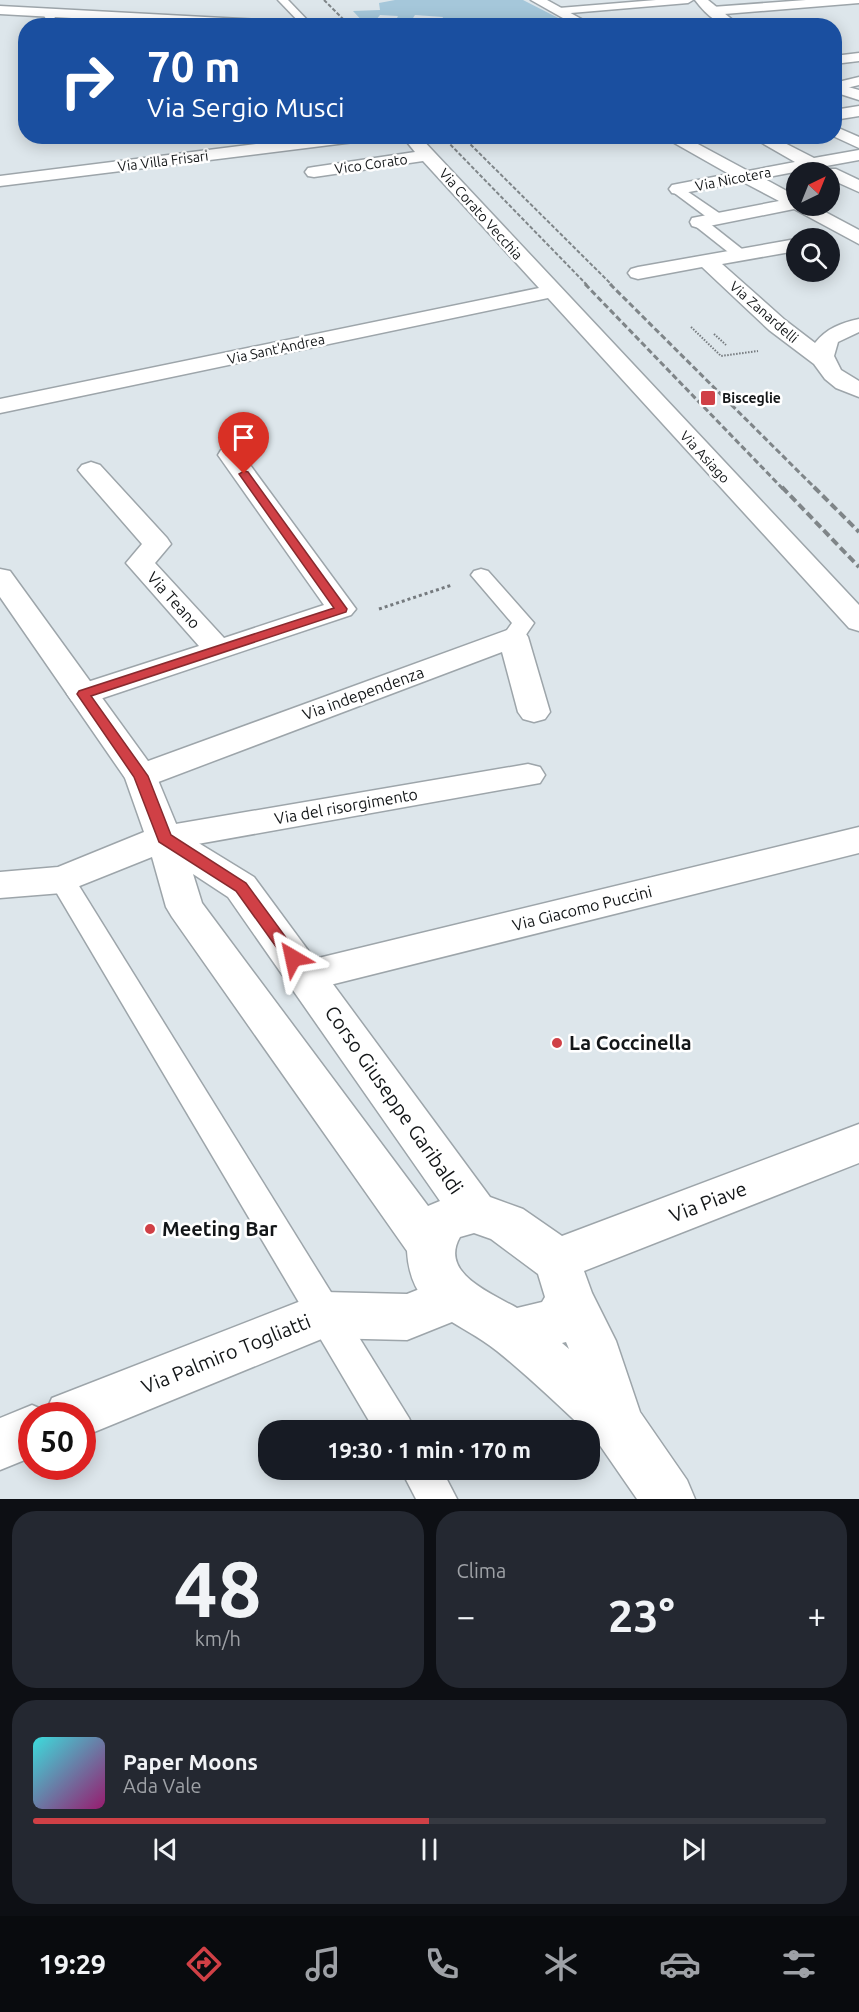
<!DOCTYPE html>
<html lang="it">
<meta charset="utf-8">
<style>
body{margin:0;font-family:Ubuntu,sans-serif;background:#242831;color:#f1f3f6;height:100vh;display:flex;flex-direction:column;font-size:22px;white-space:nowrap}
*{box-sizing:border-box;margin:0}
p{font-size:20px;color:#9ea1a6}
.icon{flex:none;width:33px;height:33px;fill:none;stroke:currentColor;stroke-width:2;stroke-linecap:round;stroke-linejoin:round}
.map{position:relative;height:1499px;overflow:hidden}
.side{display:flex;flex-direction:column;gap:12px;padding:12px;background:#0d0f14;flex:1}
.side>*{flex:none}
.guide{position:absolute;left:18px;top:18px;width:824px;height:126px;border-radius:24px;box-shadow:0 3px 15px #0003;background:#1a4fa0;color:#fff;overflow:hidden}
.needle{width:39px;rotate:43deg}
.fabs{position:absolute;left:786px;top:162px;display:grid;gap:12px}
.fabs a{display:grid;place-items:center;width:54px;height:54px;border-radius:50%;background:#171b24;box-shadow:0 3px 15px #0003;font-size:30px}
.speed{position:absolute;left:18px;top:1402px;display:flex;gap:12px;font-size:30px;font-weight:700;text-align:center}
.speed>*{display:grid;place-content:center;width:78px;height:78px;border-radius:50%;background:#171b24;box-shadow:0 3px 15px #0003;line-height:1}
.speed .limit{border:9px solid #d22;background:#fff;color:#111}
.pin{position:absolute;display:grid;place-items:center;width:51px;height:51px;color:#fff;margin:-62px -26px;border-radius:50% 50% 50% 0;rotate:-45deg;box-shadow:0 0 6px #0007}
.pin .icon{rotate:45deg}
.me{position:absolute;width:66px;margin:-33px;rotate:324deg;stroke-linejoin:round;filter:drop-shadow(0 0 4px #0008)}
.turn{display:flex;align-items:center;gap:21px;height:126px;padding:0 30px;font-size:27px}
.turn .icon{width:78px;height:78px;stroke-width:2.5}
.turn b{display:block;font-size:42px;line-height:51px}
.big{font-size:45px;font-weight:700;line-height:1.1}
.side .card{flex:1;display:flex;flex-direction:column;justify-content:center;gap:9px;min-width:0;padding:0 21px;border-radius:24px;background:#242831}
.side .dial{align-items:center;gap:0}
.dial b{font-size:78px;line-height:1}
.song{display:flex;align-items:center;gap:18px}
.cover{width:72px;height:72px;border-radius:9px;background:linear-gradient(135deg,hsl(180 70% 55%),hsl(320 70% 35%))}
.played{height:6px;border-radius:3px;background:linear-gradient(90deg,#d04046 50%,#363941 50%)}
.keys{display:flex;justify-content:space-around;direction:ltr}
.heat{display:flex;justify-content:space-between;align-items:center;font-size:33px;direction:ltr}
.side .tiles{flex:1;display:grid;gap:12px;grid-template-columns:1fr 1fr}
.card:last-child{grid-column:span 2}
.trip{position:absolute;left:258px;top:1420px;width:342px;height:60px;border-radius:24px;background:#171b24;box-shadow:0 3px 15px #0003;font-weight:700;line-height:60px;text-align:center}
.dock{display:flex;height:96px;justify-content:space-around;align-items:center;background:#090b0e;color:#9ea1a6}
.dock .icon{width:42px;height:42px}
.dock .selected{color:#d04046}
.dock b{font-size:27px;color:#f1f3f6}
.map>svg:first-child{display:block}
</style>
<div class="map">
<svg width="859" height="1499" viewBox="0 0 859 1499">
<rect width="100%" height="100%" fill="#dde6eb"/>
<polygon fill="#a5c7da" points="395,0 523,0 572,25 456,25 457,23 440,23 443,17 415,15 411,21 396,20 398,16 380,15 372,25 366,25 353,11 380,10 379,3"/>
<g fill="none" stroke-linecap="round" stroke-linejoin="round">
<defs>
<g id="lane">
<polygon points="278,0 288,0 313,26 303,26"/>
<polygon points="656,0 693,0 688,3 559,14 554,11 559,8"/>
<polygon points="47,9 50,10 60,26 50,26 42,12"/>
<polygon points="678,185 722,215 724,218 722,221 712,221 673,192 672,189"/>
<polygon points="699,218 704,219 747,253 749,256 747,259 737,259 694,225 692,222 694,219"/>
<polygon points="481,569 488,571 534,623 521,642 513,644 505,642 502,637 512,623 471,575 474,571"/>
<polygon points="62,870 71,873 409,1418 415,1431 375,1431 49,880 53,873"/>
<polygon points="401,1470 442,1470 457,1499 416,1499"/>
</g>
<g id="street">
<polygon points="531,0 547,0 594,26 577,26"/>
<polygon points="806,0 859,0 859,3 712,15 706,11 712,7"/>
<polygon points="0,6 297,22 303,26 215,26 0,14"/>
<polygon points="859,53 859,61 834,64 834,56"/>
<polygon points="859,77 859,85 834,91 834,83"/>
<polygon points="859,106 859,116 834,120 834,110"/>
<polygon points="834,126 859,137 859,148 833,136"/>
<polygon points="319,136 370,136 362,141 0,186 0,176"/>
<polygon points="402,136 419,136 859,605 859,631 849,628 548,298 0,413 0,399 539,288 423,161 314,177 308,176 305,172 308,168 314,167 415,152"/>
<polygon points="662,136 683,136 748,171 795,162 750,136 771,136 814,158 859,150 859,160 826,166 825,169 836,169 859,180 859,192 830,179 830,172 822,172 823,171 810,169 763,178 796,196 796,206 814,206 859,230 859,244 794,209 699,228 692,226 690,222 692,218 779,201 743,182 678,194 672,193 669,189 672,185 729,174"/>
<path d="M796 239V251L722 264 785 320 815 343C827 328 841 323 859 319V332L838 342 834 356 841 370 859 381V397L836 388 825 379 814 364 769 330 702 267 638 279 631 277 628 273 631 269 638 267Z"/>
<polygon points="230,448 239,450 356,609 351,615 94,701 83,704 72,701 67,694 72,687 199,646 126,563 142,544 82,475 78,470 82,465 91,462 100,465 167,538 171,544 155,563 224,638 324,605 218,455 221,450"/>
<polygon points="513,628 524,631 528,637 550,712 545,719 534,722 523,719 518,712 502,652 153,784 141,787 129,784 124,776 129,768"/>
<polygon points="528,764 540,767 545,775 540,783 164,850 151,847 146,838 151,829 164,826"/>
<polygon points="859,827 859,853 306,991 292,987 286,976 292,965 306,961"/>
<polygon points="455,1275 472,1282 479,1298 472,1314 407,1340 324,1338 82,1437 82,1416 32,1416 32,1457 0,1470 0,1418 32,1405 46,1411 52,1398 324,1292 407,1294"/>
</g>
<g id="secondary">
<path d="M695 0H708L740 26C719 26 708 17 695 0Z"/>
<polygon points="834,83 859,90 859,100 834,92"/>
<path d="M0 569 10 571 153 768 179 831 254 877 490 1197 523 1209 562 1236 859 1124V1163L584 1271 592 1293 616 1341 640 1412 687 1480 695 1499H637L590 1431H586C557 1404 528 1376 497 1351 456 1318 411 1315 407 1251L172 917 166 907 152 857 62 893 0 898V872L58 867 144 832 125 778 0 597ZM193 874 228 897 440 1201 428 1206 202 903ZM474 1233 491 1239 538 1274 545 1297 542 1302 517 1308C491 1293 439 1273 460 1237ZM566 1342 569 1349 562 1343Z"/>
</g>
</defs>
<use href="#lane" stroke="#9da5aa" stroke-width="3"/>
<use href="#street" stroke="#9da5aa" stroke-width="3"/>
<use href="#secondary" stroke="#9da5aa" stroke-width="3"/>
<g stroke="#757a7e" stroke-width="2" stroke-dasharray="1.5 1.5" stroke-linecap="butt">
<polyline points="691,327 721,356 758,351"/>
<polyline points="714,334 726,345"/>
</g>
<polyline stroke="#757a7e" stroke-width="3" stroke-dasharray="3 3" stroke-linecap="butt" points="379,609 452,585"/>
<use href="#lane" fill="#fff" fill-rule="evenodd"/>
<use href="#street" fill="#fff" fill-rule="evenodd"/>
<use href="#secondary" fill="#fff" fill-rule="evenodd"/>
<g stroke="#7f8588" stroke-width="2" stroke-dasharray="4 2" stroke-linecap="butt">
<polyline points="324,0 350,26"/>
<polyline points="442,136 587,285"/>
<polyline points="462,136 612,285"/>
</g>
<g stroke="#7f8588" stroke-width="3" stroke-dasharray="6 3" stroke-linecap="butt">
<polyline points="585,284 783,489"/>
<polyline points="610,284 816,489"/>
</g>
<g stroke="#7f8588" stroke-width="4" stroke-dasharray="8 4" stroke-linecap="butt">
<polyline points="782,487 859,567"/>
<polyline points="814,487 859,532"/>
</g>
</g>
<polygon fill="#d04046" stroke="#872a2e" stroke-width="1.5" points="244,471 248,472 347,609 346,612 91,696 148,776 171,835 246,883 298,954 301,958 298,962 293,964 287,962 236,891 159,842 134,777 77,694 79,691 334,608 239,474"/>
<g fill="#d04046" stroke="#fff" stroke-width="2">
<rect x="700" y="390" width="16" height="16" rx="3"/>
<circle cx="557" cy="1043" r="6"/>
<circle cx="150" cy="1229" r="6"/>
</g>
<g text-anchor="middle" stroke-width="5" stroke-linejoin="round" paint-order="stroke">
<g font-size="14" fill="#131618" stroke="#fff">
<text transform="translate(163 161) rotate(-7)" y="5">Via Villa Frisari</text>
<text transform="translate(371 164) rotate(-8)" y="5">Vico Corato</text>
<text transform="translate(733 179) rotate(-11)" y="5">Via Nicotera</text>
<text transform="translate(481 214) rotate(48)" y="5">Via Corato Vecchia</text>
<text transform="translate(764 312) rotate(41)" y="5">Via Zanardelli</text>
<text transform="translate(276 349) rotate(-12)" y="5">Via Sant'Andrea</text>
<text transform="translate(705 457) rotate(47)" y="5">Via Asiago</text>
</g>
<g font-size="14" font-weight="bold" fill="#131618" stroke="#fff" text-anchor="start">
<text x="722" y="403">Bisceglie</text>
</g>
<g font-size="16" fill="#131618" stroke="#fff">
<text transform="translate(174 600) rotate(48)" y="6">Via Teano</text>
<text transform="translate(363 693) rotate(-20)" y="6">Via independenza</text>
<text transform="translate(346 806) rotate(-10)" y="6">Via del risorgimento</text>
<text transform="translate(582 908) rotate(-14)" y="6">Via Giacomo Puccini</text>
</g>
<g font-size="20" font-weight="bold" fill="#131618" stroke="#fff" text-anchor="start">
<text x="569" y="1050">La Coccinella</text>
<text x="162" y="1236">Meeting Bar</text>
</g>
<g font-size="20" fill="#131618" stroke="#fff">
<text transform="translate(394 1100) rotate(55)" y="7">Corso Giuseppe Garibaldi</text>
<text transform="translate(708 1202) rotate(-21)" y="7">Via Piave</text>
<text transform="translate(226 1354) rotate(-22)" y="7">Via Palmiro Togliatti</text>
</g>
</g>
</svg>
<div class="fabs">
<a><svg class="needle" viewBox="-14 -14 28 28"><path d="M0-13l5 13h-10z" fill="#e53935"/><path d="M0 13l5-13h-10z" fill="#9ea1a6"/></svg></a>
<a><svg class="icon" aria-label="search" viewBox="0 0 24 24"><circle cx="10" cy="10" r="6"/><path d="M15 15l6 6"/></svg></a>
</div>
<div class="speed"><div class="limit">50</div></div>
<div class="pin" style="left:244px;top:474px;background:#d93025"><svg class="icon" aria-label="arrive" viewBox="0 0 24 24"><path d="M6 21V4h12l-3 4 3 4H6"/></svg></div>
<svg class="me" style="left:293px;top:958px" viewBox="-20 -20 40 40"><path d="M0-17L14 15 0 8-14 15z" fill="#d04046" stroke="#fff" stroke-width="4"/></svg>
<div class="trip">19:30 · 1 min · 170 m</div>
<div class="guide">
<div class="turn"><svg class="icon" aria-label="right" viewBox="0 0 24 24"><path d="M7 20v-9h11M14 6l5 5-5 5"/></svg><div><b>70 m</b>Via Sergio Musci</div></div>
</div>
</div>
<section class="side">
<div class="tiles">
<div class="card dial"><b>48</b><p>km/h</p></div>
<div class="card"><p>Clima</p>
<div class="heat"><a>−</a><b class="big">23°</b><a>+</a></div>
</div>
<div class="card">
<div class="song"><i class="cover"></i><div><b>Paper Moons</b><p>Ada Vale</p></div></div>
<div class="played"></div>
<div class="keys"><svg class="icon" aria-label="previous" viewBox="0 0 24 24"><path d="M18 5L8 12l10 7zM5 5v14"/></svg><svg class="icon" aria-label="pause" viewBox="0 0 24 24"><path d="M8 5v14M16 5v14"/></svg><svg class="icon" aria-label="next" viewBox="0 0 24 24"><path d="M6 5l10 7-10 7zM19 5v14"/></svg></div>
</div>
</div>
</section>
<nav class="dock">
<b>19:29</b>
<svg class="icon selected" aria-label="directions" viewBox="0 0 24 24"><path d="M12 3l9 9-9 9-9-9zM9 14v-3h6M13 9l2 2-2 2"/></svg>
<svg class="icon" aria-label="music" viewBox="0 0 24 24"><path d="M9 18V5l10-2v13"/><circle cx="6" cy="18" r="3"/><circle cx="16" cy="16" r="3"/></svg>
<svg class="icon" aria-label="phone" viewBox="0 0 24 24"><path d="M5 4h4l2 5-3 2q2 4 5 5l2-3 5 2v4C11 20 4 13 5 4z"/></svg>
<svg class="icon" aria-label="climate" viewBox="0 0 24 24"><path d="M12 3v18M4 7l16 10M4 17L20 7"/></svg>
<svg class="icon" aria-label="car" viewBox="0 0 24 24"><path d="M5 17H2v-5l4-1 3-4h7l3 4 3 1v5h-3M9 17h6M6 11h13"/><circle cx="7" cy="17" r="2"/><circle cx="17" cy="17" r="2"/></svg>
<svg class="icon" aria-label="filters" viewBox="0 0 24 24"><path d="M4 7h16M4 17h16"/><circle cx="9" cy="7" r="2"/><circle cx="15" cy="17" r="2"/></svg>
</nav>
